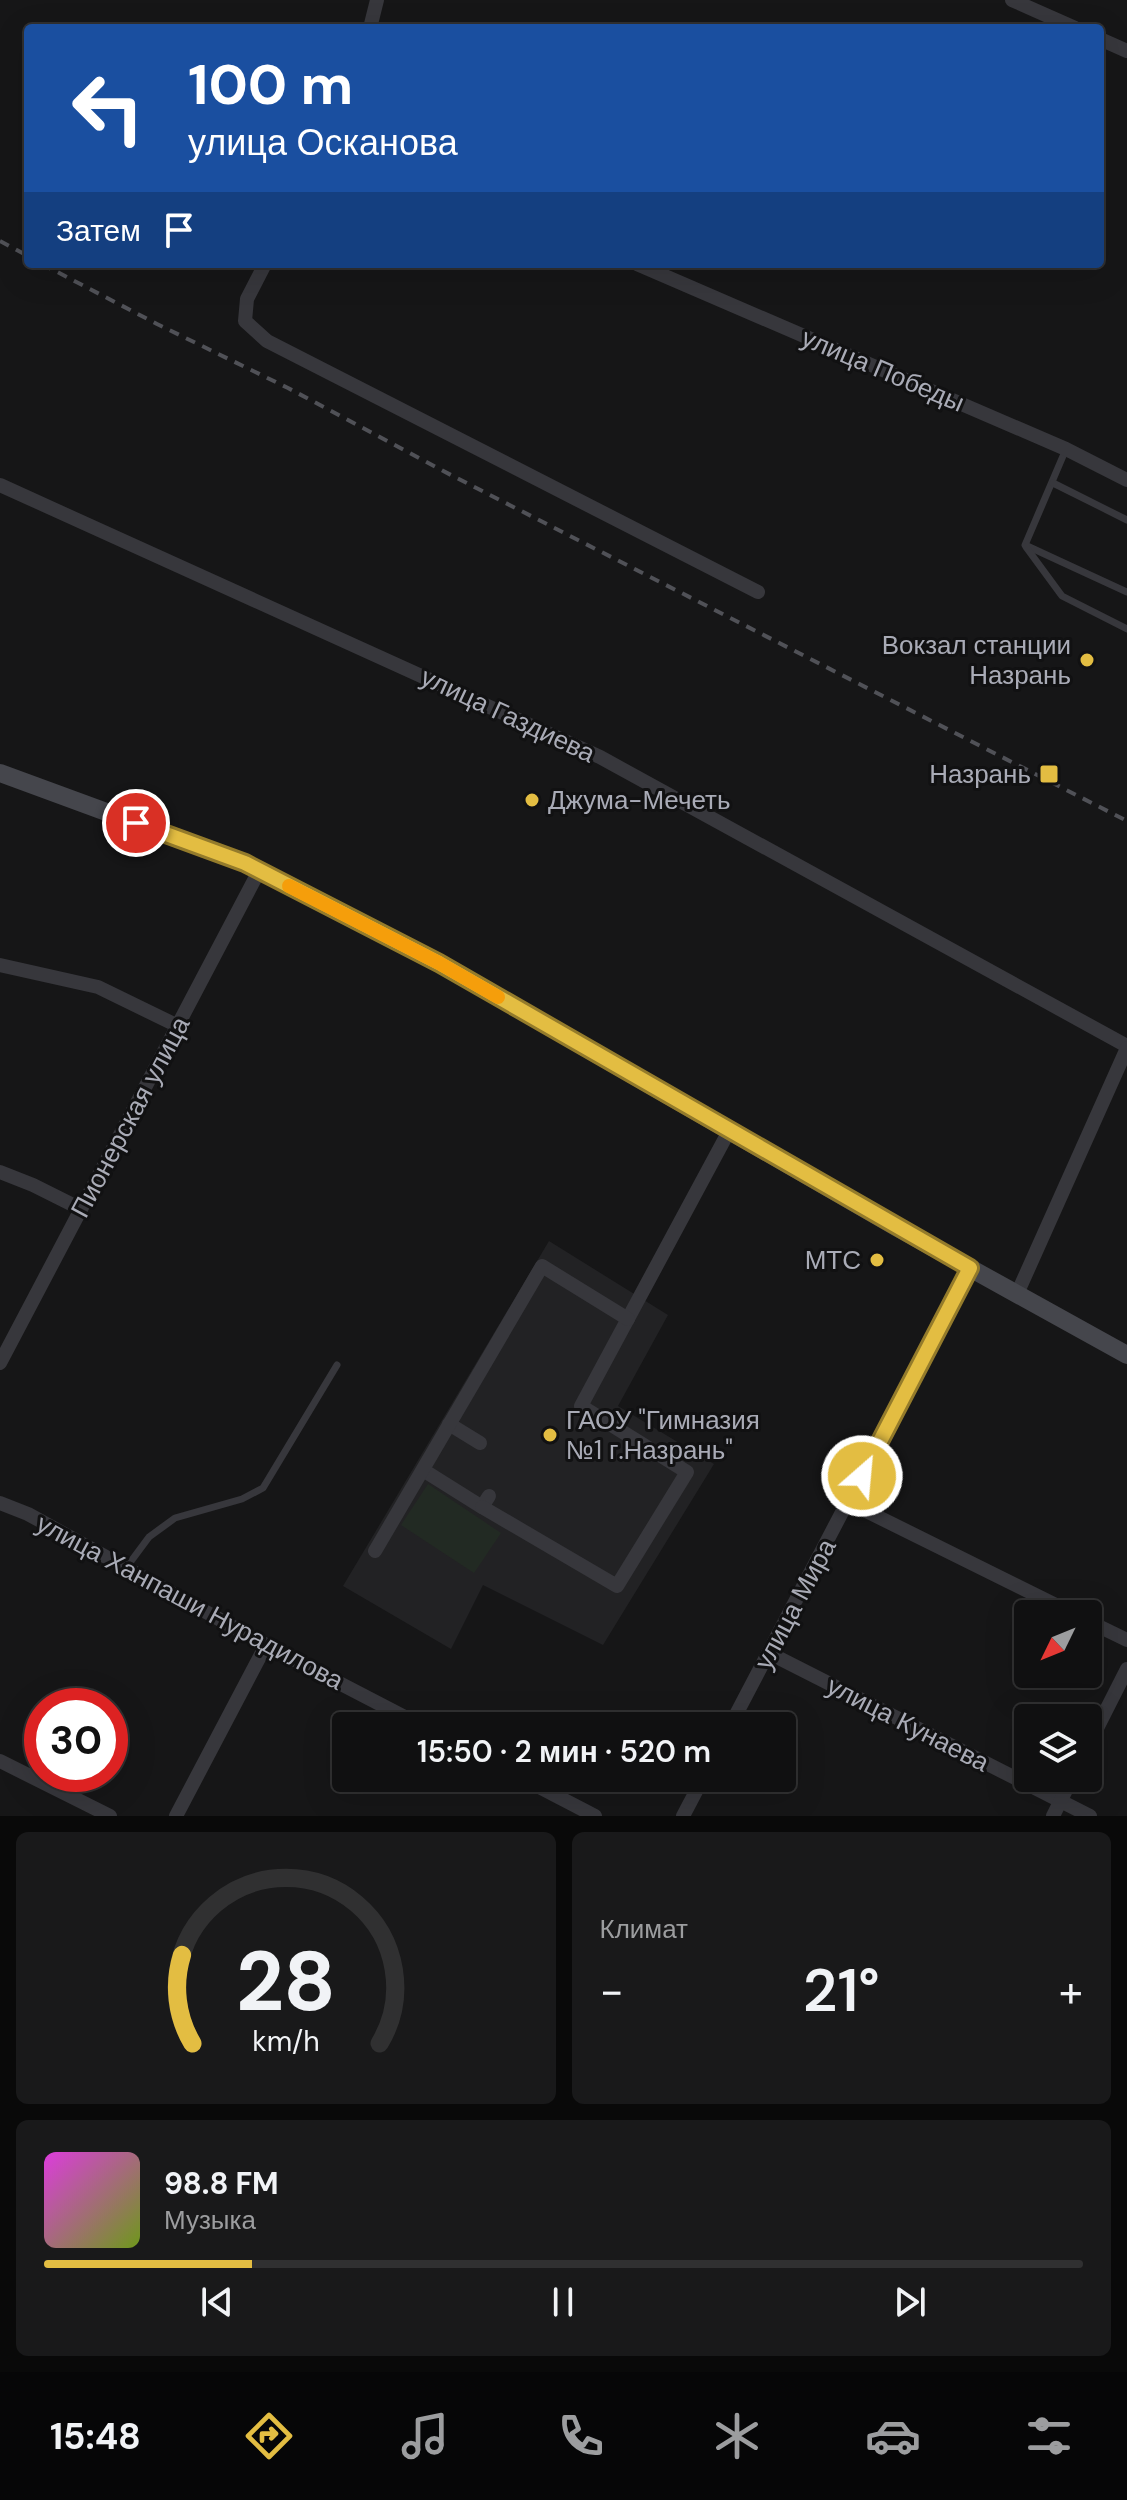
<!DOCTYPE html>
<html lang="ru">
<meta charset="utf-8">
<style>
body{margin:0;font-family:"DM Sans",sans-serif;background:#19191a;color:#f1f3f6;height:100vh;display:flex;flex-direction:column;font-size:30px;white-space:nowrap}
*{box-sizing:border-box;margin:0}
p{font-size:26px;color:#9c9d9f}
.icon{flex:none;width:44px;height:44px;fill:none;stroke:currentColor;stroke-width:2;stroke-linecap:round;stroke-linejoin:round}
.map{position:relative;height:1816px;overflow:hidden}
.drawer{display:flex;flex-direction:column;gap:16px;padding:16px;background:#090909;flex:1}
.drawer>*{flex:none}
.banner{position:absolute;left:24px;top:24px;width:1080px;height:244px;border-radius:8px;box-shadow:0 8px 32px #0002,0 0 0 2px #303031;background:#1a4fa0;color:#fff;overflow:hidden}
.needle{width:52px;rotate:227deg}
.fabs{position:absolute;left:1014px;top:1600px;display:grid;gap:16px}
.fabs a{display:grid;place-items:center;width:88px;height:88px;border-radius:8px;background:#101011;box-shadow:0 8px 32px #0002,0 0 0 2px #303031;font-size:40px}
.speed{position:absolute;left:24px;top:1688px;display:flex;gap:16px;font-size:40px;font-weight:700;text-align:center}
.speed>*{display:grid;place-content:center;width:104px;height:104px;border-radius:50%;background:#101011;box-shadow:0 8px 32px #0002,0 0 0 2px #303031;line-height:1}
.speed .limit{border:12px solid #d22;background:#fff;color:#111}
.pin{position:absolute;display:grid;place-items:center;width:68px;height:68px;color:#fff;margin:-34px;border:4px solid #fff;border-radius:50%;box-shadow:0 2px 8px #0007}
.me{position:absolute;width:88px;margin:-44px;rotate:27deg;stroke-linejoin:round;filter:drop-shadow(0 0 6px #0008)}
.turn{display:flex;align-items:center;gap:28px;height:168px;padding:0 32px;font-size:36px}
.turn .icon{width:104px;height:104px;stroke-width:2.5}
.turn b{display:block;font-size:56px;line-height:68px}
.then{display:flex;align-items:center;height:76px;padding:0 32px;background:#0003;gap:16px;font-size:30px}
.big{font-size:60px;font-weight:600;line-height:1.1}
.drawer .tile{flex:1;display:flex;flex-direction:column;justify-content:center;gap:12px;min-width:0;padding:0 28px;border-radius:12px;background:#19191a}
.drawer .dial{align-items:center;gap:0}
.dial svg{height:208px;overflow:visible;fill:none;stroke:#303031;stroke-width:7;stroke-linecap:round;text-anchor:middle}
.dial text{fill:#f1f3f6;stroke:none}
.song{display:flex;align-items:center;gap:24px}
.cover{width:96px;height:96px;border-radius:12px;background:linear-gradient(135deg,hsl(300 70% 55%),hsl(80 70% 35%))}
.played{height:8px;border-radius:4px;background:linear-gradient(90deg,#e3bd42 20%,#303031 20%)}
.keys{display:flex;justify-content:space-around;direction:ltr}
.heat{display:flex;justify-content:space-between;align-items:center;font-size:44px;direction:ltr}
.drawer .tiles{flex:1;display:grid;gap:16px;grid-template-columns:1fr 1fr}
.tile:last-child{grid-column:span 2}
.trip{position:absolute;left:332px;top:1712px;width:464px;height:80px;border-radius:8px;background:#101011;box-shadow:0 8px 32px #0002,0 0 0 2px #303031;font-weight:600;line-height:80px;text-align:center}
.tabs{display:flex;height:128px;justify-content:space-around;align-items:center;background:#060607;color:#9c9d9f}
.tabs .icon{width:56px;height:56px}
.tabs .current{color:#e3bd42}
.tabs b{font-size:36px;color:#f1f3f6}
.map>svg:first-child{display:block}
</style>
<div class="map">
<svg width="1127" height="1816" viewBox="0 0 1127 1816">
<rect width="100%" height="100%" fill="#161617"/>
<polygon fill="#222224" points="549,1241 668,1315 618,1406 714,1464 603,1645 483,1585 451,1649 343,1586"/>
<polygon fill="#222a23" points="428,1484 501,1533 474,1573 401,1525"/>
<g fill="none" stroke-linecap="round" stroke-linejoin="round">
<g stroke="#37373c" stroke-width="7">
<polyline points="1066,449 1025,545 1127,592"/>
<polyline points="1053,483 1127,520"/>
<polyline points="1026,547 1062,596 1127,629"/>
<polyline points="126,1568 149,1537 175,1518 242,1499 263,1488 337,1365"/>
</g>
<g stroke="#37373c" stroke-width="14">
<polyline points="1012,0 1075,28"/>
<polyline points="370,28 377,0"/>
<polyline points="1100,39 1127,51"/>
<polyline points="265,264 247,299 245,321 267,341 758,592"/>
<polyline points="637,264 1066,449 1127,480"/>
<polyline points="0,485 600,757 1127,1046"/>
<polyline points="0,965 98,987 178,1026"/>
<polyline points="0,1172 33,1185 81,1209"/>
<polyline points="1017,1294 1127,1048"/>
<polyline points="0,1363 259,871"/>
<polyline points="449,1424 480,1443"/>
<polyline points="423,1470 482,1507 489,1496"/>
<polyline points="848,1502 1074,1614"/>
<polyline points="0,1503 28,1514 266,1645 422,1726"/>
<polyline points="482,1507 617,1586 687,1472 581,1406 729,1131"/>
<polyline points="375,1551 542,1266 628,1319"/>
<polyline points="1088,1621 1127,1640"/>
<polyline points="769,1653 1090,1816"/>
<polyline points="730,1726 970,1268"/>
<polyline points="1088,1746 1127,1669"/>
<polyline points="0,1761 110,1816"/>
<polyline points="522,1778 595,1816"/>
<polyline points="176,1816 266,1645"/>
<polyline points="683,1816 703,1778"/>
<polyline points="1053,1816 1072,1778"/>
</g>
<polyline stroke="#45464c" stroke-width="18" points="0,773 245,863 439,963 896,1227 1127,1355"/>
<g stroke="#505157" stroke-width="4" stroke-dasharray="10 8" stroke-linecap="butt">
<polyline points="0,241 28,256"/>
<polyline points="42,264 157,324 288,388 451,475 1127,821"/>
</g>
</g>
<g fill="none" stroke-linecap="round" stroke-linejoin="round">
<defs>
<polyline id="route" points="136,823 245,863 439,963 970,1268 862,1476"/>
</defs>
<use href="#route" stroke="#947b2b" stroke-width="20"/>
<use href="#route" stroke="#e3bd42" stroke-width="14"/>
<polyline stroke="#f59e0b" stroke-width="14" points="289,886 439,963 498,997"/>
</g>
<g fill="#e3bd42" stroke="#111112" stroke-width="3">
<circle cx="1087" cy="660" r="8"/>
<rect x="1039" y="764" width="20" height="20" rx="4"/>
<circle cx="532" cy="800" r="8"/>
<circle cx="877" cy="1260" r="8"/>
<circle cx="550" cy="1435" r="8"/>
</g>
<g text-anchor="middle" stroke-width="6" stroke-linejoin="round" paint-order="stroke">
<g font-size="26" fill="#a9abb6" stroke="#111112">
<text transform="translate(883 370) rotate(23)" y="9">улица Победы</text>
<text transform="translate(508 715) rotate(25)" y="9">улица Газдиева</text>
<text transform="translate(130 1117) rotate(-62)" y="9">Пионерская улица</text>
<text transform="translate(190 1602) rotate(28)" y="9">улица Ханпаши Нурадилова</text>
<text transform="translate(795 1604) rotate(-62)" y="9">улица Мира</text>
<text transform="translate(908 1724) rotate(27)" y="9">улица Кунаева</text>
</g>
<g font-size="26" fill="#a9abb6" stroke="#111112" text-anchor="end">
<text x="1071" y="654">Вокзал станции<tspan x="1071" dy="30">Назрань</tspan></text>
<text x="1031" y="783">Назрань</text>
<text x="548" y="809" text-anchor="start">Джума-Мечеть</text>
<text x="861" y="1269">МТС</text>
<text x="566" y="1429" text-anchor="start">ГАОУ "Гимназия<tspan x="566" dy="30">№1 г.Назрань"</tspan></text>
</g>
</g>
</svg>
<div class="fabs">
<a><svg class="needle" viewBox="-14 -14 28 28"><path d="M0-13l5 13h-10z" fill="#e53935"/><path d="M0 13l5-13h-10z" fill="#9c9d9f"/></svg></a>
<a><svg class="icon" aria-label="layers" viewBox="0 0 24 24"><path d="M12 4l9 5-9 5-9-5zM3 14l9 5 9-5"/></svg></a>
</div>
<div class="speed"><div class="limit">30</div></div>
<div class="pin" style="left:136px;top:823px;background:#d93025"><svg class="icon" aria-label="arrive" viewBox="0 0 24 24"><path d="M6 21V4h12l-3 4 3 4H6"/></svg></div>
<svg class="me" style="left:862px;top:1476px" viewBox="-20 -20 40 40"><circle r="17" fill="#e3bd42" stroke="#fff" stroke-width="3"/><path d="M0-11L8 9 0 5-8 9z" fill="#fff"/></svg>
<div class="trip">15:50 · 2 мин · 520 m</div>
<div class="banner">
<div class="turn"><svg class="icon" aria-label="left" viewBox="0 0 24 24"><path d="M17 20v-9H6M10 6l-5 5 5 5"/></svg><div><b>100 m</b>улица Осканова</div></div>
<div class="then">Затем<svg class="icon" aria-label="arrive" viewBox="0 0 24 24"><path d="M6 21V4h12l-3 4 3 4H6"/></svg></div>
</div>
</div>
<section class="drawer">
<div class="tiles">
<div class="tile dial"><svg viewBox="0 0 100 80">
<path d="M14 69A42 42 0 1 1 86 69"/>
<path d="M14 69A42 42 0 0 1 10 35" stroke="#e3bd42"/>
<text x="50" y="56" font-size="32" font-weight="700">28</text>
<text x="50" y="72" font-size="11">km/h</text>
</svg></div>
<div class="tile"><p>Климат</p>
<div class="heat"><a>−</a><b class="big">21°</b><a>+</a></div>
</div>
<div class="tile">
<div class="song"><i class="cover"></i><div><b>98.8 FM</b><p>Музыка</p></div></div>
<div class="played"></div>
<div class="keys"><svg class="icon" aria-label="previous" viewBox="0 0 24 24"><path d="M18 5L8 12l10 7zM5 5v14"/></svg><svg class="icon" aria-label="pause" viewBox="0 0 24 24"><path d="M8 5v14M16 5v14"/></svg><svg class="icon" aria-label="next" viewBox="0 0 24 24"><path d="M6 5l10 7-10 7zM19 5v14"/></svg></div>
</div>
</div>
</section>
<nav class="tabs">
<b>15:48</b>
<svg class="icon current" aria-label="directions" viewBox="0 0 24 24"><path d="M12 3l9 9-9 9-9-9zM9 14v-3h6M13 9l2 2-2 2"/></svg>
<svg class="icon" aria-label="music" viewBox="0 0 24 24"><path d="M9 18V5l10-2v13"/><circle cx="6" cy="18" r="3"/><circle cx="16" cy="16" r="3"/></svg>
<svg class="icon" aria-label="phone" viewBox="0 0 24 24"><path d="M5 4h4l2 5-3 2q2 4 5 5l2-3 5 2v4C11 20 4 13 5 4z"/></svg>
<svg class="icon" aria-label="climate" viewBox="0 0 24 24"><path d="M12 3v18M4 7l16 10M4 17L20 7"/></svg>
<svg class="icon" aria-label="car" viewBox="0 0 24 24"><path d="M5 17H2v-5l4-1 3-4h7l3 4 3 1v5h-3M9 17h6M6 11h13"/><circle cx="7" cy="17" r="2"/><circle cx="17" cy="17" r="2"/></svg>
<svg class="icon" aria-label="filters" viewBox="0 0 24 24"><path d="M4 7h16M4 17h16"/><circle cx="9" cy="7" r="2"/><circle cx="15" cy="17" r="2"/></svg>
</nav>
